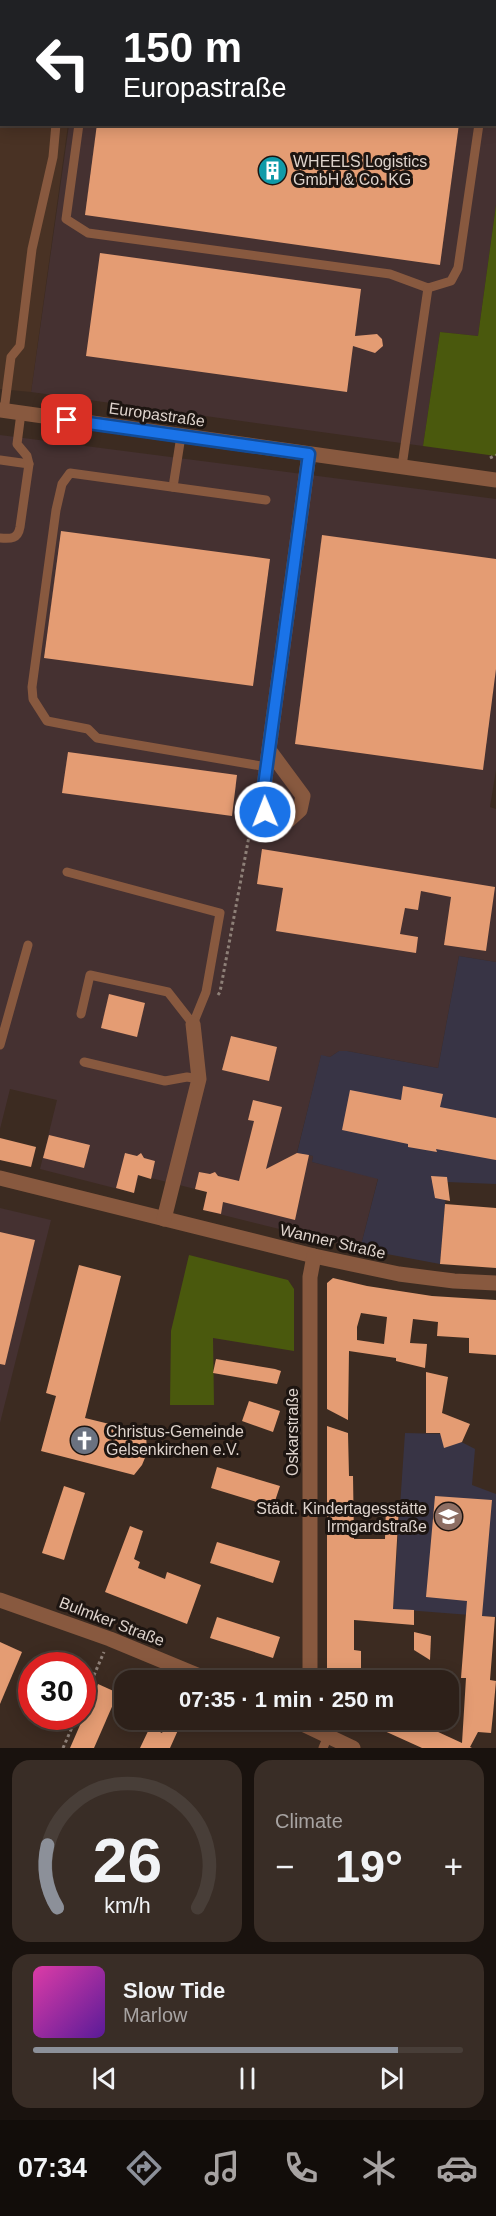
<!DOCTYPE html>
<meta charset="utf-8">
<style>
body{margin:0;font-family:Arial,sans-serif;background:#392d26;color:#f1f3f6;height:100vh;display:flex;flex-direction:column;font-size:22px;white-space:nowrap}
*{box-sizing:border-box;margin:0}
p{font-size:20px;color:#a7a3a2}
.icon{flex:none;width:33px;height:33px;fill:none;stroke:currentColor;stroke-width:2;stroke-linecap:round;stroke-linejoin:round}
.map{position:relative;height:1748px;overflow:hidden}
.side{display:flex;flex-direction:column;gap:12px;padding:12px;background:#19120e;flex:1}
.side>*{flex:none}
.hud{position:absolute;left:0px;top:0px;width:496px;height:126px;box-shadow:0 3px 15px #0003,0 0 0 2px #483e38;background:#202124;color:#fff;overflow:hidden}
.speed{position:absolute;left:18px;top:1652px;display:flex;gap:12px;font-size:30px;font-weight:700;text-align:center}
.speed>*{display:grid;place-content:center;width:78px;height:78px;border-radius:50%;background:#2d2019;box-shadow:0 3px 15px #0003,0 0 0 2px #483e38;line-height:1}
.speed .limit{border:9px solid #d22;background:#fff;color:#111}
.pin{position:absolute;display:grid;place-items:center;width:51px;height:51px;color:#fff;margin:-26px;border-radius:12px;box-shadow:0 3px 9px #0006}
.me{position:absolute;width:66px;margin:-33px;rotate:359deg;stroke-linejoin:round;filter:drop-shadow(0 0 4px #0008)}
.turn{display:flex;align-items:center;gap:21px;height:126px;padding:0 24px;font-size:27px}
.turn .icon{width:78px;height:78px;stroke-width:2.5}
.turn b{display:block;font-size:42px;line-height:51px}
.big{font-size:45px;font-weight:600;line-height:1.1}
.side .widget{flex:1;display:flex;flex-direction:column;justify-content:center;gap:9px;min-width:0;padding:0 21px;border-radius:18px;background:#392d26}
.side .dial{align-items:center;gap:0}
.dial svg{height:156px;overflow:visible;fill:none;stroke:#483e38;stroke-width:7;stroke-linecap:round;text-anchor:middle}
.dial text{fill:#f1f3f6;stroke:none}
.song{display:flex;align-items:center;gap:18px}
.cover{width:72px;height:72px;border-radius:9px;background:linear-gradient(135deg,hsl(320 70% 55%),hsl(270 70% 35%))}
.played{height:6px;border-radius:3px;background:linear-gradient(90deg,#8c9099 85%,#483e38 85%)}
.keys{display:flex;justify-content:space-around;direction:ltr}
.heat{display:flex;justify-content:space-between;align-items:center;font-size:33px;direction:ltr}
.side .tiles{flex:1;display:grid;gap:12px;grid-template-columns:1fr 1fr}
.widget:last-child{grid-column:span 2}
.trip{position:absolute;left:114px;top:1670px;width:345px;height:60px;border-radius:18px;background:#2d2019;box-shadow:0 3px 15px #0003,0 0 0 2px #483e38;font-weight:600;line-height:60px;text-align:center}
.menu{display:flex;height:96px;justify-content:space-around;align-items:center;background:#120d0a;color:#a7a3a2}
.menu .icon{width:42px;height:42px}
.menu .on{color:#8c9099}
.menu b{font-size:27px;color:#f1f3f6}
.map>svg:first-child{display:block}
</style>
<div class="map">
<svg width="496" height="1748" viewBox="0 0 496 1748">
<rect width="100%" height="100%" fill="#3c2b21"/>
<g fill="#453131">
<polygon points="86,0 496,0 496,205 478,336 440,332 423,446 31,392 69,125 495,124 495,2"/>
<polygon points="0,435 496,499 496,770 490,807 496,809 496,962 459,956 438,1068 347,1051 339,1051 330,1057 321,1056 297,1152 313,1156 312,1162 378,1178 360,1249 203,1210 207,1192 139,1175 134,1193 40,1169 57,1100 10,1089 0,1129"/>
<polygon points="0,1208 51,1220 0,1423"/>
</g>
<polygon fill="#493224" points="0,0 85,0 2,2 2,124 68,125 31,392 0,389"/>
<g fill="#383445">
<polygon points="459,956 496,962 496,1184 447,1182 440,1264 360,1249 378,1179 312,1162 313,1156 297,1153 321,1055 330,1057 339,1051 347,1051 438,1068"/>
<polygon points="405,1433 446,1434 475,1449 472,1485 496,1494 496,1617 393,1609"/>
</g>
<g fill="#4a590d">
<polygon points="496,205 496,456 423,446 440,332 478,336"/>
<polygon points="189,1255 288,1280 294,1289 294,1351 213,1338 214,1405 170,1405 171,1331"/>
</g>
<g fill="#e49c73" fill-rule="evenodd">
<polygon points="97,124 459,124 440,265 85,215"/>
<polygon points="100,253 361,289 355,336 377,334 382,339 383,346 375,353 353,346 347,392 86,356"/>
<polygon points="61,531 270,559 253,686 44,658"/>
<polygon points="322,535 496,559 496,669 483,770 295,744"/>
<polygon points="68,752 237,775 232,816 62,793"/>
<polygon points="262,849 495,887 486,951 444,945 451,897 421,891 418,910 405,908 400,934 418,937 416,953 276,931 283,888 257,884"/>
<polygon points="109,994 145,1003 137,1037 101,1028"/>
<polygon points="231,1036 277,1047 269,1081 222,1070"/>
<polygon points="403,1086 443,1094 440,1107 496,1118 496,1160 436,1149 437,1152 408,1147 408,1144 342,1130 350,1090 401,1100"/>
<polygon points="253,1100 282,1107 266,1169 297,1153 309,1155 295,1220 223,1202 221,1214 203,1210 207,1192 195,1189 199,1172 210,1174 215,1172 218,1176 239,1181 254,1121 248,1120"/>
<polygon points="49,1135 90,1145 84,1168 43,1158"/>
<polygon points="0,1138 36,1147 31,1167 0,1160"/>
<polygon points="125,1153 137,1156 141,1153 144,1158 155,1161 151,1179 138,1175 134,1193 116,1188"/>
<polygon points="431,1176 447,1177 450,1201 435,1198"/>
<polygon points="445,1204 496,1208 496,1268 440,1264"/>
<polygon points="0,1232 35,1240 5,1365 0,1364"/>
<polygon points="79,1265 121,1276 85,1418 146,1433 147,1453 142,1465 134,1475 41,1451 56,1396 46,1393"/>
<path d="M333 1278 367 1286 432 1296 496 1300V1355L469 1353V1338L437 1336 438 1322 413 1319 410 1343 427 1344 425 1368 396 1361V1358L349 1351 348 1420 327 1409V1283ZM361 1313 387 1317 384 1344 357 1340V1327Z"/>
<polygon points="216,1359 275,1369 281,1371 277,1384 213,1373"/>
<polygon points="426,1372 448,1377 442,1413 470,1424 462,1442 444,1448 440,1433 426,1433"/>
<polygon points="249,1401 280,1411 273,1432 242,1421"/>
<polygon points="327,1426 348,1433 349,1476 353,1476 354,1539 385,1539 386,1506 399,1506 393,1609 414,1610 414,1625 354,1620 354,1650 361,1651 361,1677 352,1677 352,1680 330,1680 330,1676 327,1676"/>
<polygon points="217,1467 280,1486 273,1507 211,1488"/>
<polygon points="64,1486 85,1493 64,1560 42,1553"/>
<polygon points="435,1496 492,1500 482,1616 495,1617 490,1680 496,1681 493,1714 491,1733 478,1732 470,1747 472,1748 422,1748 358,1719 410,1719 462,1743 466,1678 461,1678 467,1601 426,1597"/>
<polygon points="130,1526 143,1531 134,1559 140,1562 138,1568 165,1579 167,1572 201,1585 187,1624 105,1592"/>
<polygon points="217,1542 280,1561 273,1583 210,1563"/>
<polygon points="217,1617 280,1637 273,1658 210,1638"/>
<polygon points="414,1632 431,1636 430,1660 414,1650"/>
<polygon points="0,1642 22,1652 0,1704"/>
<polygon points="98,1684 118,1693 94,1748 70,1748"/>
<polygon points="169,1719 183,1719 170,1748 140,1748 150,1727 162,1733"/>
</g>
<g fill="none" stroke-linecap="round" stroke-linejoin="round">
<g stroke="#8e8078" stroke-width="3" stroke-dasharray="3 3" stroke-linecap="butt">
<polyline points="490,458 496,455"/>
<polyline points="218,995 220,992 250,831 256,824"/>
<polyline points="82,1703 104,1652"/>
<polyline points="63,1748 77,1716"/>
</g>
<g stroke="#88593f" stroke-width="9">
<polyline points="68,2 68,0"/>
<polyline points="96,2 96,0"/>
<polyline points="495,15 496,8"/>
<polyline points="79,124 66,219 88,233 390,274 428,288 451,281 458,268 479,124"/>
<polyline points="4,411 11,357 20,346 32,249 53,157 56,124"/>
<polyline points="0,460 29,464"/>
<polyline points="402,466 428,288"/>
<polyline points="173,487 181,436"/>
<polyline points="266,500 70,473 62,484 56,510 32,687 33,699 47,721 88,729 97,738 267,767"/>
<path d="M0 538C11 539 18 539 20 527L29 464 27 456 17 444 21 413"/>
<polyline points="67,872 220,913 206,992 193,1024 168,992 90,975 81,1014"/>
<polyline points="0,1045 28,945"/>
<polyline points="84,1062 165,1081 187,1077 199,1079"/>
<polyline points="323,1748 328,1736"/>
</g>
<g stroke="#88593f" stroke-width="15">
<polyline points="0,410 496,480"/>
<polyline points="269,750 303,796 300,810 289,820 274,818 265,812 262,801 309,454"/>
<polyline points="0,1178 314,1256 399,1274 454,1281 496,1283"/>
<polyline points="164,1219 199,1079 193,1024"/>
<polyline points="0,1600 110,1639 209,1680"/>
<polyline points="310,1680 310,1277 314,1256"/>
<polyline points="292,1719 353,1748"/>
</g>
</g>
<g fill="none" stroke-linecap="round" stroke-linejoin="round">
<defs>
<polyline id="route" points="67,420 309,454 262,801 265,812"/>
</defs>
<use href="#route" stroke="#114b97" stroke-width="15"/>
<use href="#route" stroke="#1a73e8" stroke-width="10"/>
</g>
<defs>
<symbol id="building-disc" viewBox="-11 -11 22 22"><circle r="9.5" fill="#0f9aa8" stroke="#1d1511"/><path d="M-4-6H4V6H1V3H-1V6H-4ZM-2.5-4.3h1.7v1.8h-1.7ZM.8-4.3h1.7v1.8H.8ZM-2.5-1h1.7V.8h-1.7ZM.8-1h1.7V.8H.8Z" fill="#fff"/></symbol>
<symbol id="church-disc" viewBox="-11 -11 22 22"><circle r="9.5" fill="#6b7280" stroke="#1d1511"/><path d="M-1.2-6h2.4v3.5h3.3v2.4h-3.3V6h-2.4V-.1h-3.3v-2.4h3.3Z" fill="#fff"/></symbol>
<symbol id="school-disc" viewBox="-11 -11 22 22"><circle r="9.5" fill="#8d6e63" stroke="#1d1511"/><path d="M0-5L7-2L0 1L-7-2ZM-4 1L0 2.5L4 1V4Q0 6-4 4Z" fill="#fff"/></symbol>
</defs>
<g fill-rule="evenodd">
<use href="#building-disc" x="256" y="154" width="33" height="33"/>
<use href="#church-disc" x="68" y="1424" width="33" height="33"/>
<use href="#school-disc" x="432" y="1500" width="33" height="33"/>
</g>
<g text-anchor="middle" stroke-width="6" stroke-linejoin="round" paint-order="stroke">
<g font-size="16" fill="#ded3cc" stroke="#1d1511" text-anchor="start">
<text x="293" y="167">WHEELS Logistics<tspan x="293" dy="18">GmbH &amp; Co. KG</tspan></text>
<text x="106" y="1437">Christus-Gemeinde<tspan x="106" dy="18">Gelsenkirchen e.V.</tspan></text>
<text x="427" y="1514" text-anchor="end">Städt. Kindertagesstätte<tspan x="427" dy="18">Irmgardstraße</tspan></text>
</g>
<g font-size="16" fill="#ded3cc" stroke="#1d1511">
<text transform="translate(157 414) rotate(8)" y="6">Europastraße</text>
<text transform="translate(333 1241) rotate(13)" y="6">Wanner Straße</text>
<text transform="translate(292 1432) rotate(-90)" y="6">Oskarstraße</text>
<text transform="translate(112 1621) rotate(21)" y="6">Bulmker Straße</text>
</g>
</g>
</svg>
<div class="speed"><div class="limit">30</div></div>
<div class="pin" style="left:67px;top:420px;background:#d93025"><svg class="icon" aria-label="arrive" viewBox="0 0 24 24"><path d="M6 21V4h12l-3 4 3 4H6"/></svg></div>
<svg class="me" style="left:265px;top:812px" viewBox="-20 -20 40 40"><circle r="17" fill="#1a73e8" stroke="#fff" stroke-width="3"/><path d="M0-11L8 9 0 5-8 9z" fill="#fff"/></svg>
<div class="trip">07:35 · 1 min · 250 m</div>
<div class="hud">
<div class="turn"><svg class="icon" aria-label="left" viewBox="0 0 24 24"><path d="M17 20v-9H6M10 6l-5 5 5 5"/></svg><div><b>150 m</b>Europastraße</div></div>
</div>
</div>
<section class="side">
<div class="tiles">
<div class="widget dial"><svg viewBox="0 0 100 80">
<path d="M14 69A42 42 0 1 1 86 69"/>
<path d="M14 69A42 42 0 0 1 9 37" stroke="#8c9099"/>
<text x="50" y="56" font-size="32" font-weight="700">26</text>
<text x="50" y="72" font-size="11">km/h</text>
</svg></div>
<div class="widget"><p>Climate</p>
<div class="heat"><a>−</a><b class="big">19°</b><a>+</a></div>
</div>
<div class="widget">
<div class="song"><i class="cover"></i><div><b>Slow Tide</b><p>Marlow</p></div></div>
<div class="played"></div>
<div class="keys"><svg class="icon" aria-label="previous" viewBox="0 0 24 24"><path d="M18 5L8 12l10 7zM5 5v14"/></svg><svg class="icon" aria-label="pause" viewBox="0 0 24 24"><path d="M8 5v14M16 5v14"/></svg><svg class="icon" aria-label="next" viewBox="0 0 24 24"><path d="M6 5l10 7-10 7zM19 5v14"/></svg></div>
</div>
</div>
</section>
<nav class="menu">
<b>07:34</b>
<svg class="icon on" aria-label="directions" viewBox="0 0 24 24"><path d="M12 3l9 9-9 9-9-9zM9 14v-3h6M13 9l2 2-2 2"/></svg>
<svg class="icon" aria-label="music" viewBox="0 0 24 24"><path d="M9 18V5l10-2v13"/><circle cx="6" cy="18" r="3"/><circle cx="16" cy="16" r="3"/></svg>
<svg class="icon" aria-label="phone" viewBox="0 0 24 24"><path d="M5 4h4l2 5-3 2q2 4 5 5l2-3 5 2v4C11 20 4 13 5 4z"/></svg>
<svg class="icon" aria-label="climate" viewBox="0 0 24 24"><path d="M12 3v18M4 7l16 10M4 17L20 7"/></svg>
<svg class="icon" aria-label="car" viewBox="0 0 24 24"><path d="M5 17H2v-5l4-1 3-4h7l3 4 3 1v5h-3M9 17h6M6 11h13"/><circle cx="7" cy="17" r="2"/><circle cx="17" cy="17" r="2"/></svg>
</nav>
